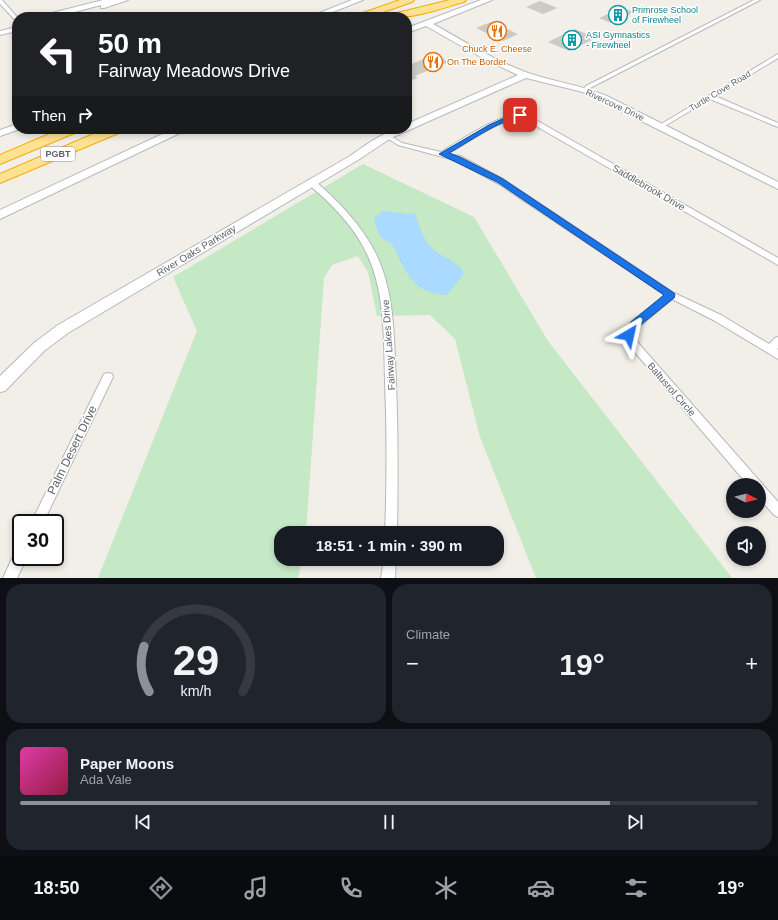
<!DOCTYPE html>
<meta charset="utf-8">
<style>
body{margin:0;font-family:Helvetica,sans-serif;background:#20242c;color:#f1f3f6;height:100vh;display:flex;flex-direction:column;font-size:15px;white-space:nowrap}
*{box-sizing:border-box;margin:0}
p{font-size:13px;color:#9ea1a6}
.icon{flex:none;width:22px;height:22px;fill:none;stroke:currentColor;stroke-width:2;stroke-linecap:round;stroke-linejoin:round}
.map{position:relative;height:578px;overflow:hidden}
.details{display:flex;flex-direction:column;gap:6px;padding:6px;background:#0d0f14;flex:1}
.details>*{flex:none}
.hud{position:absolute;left:12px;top:12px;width:400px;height:122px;border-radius:16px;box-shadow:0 2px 6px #0003;background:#202124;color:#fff;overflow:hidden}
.needle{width:26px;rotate:96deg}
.tools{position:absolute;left:726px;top:478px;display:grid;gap:8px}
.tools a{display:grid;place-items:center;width:40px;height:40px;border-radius:50%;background:#171b24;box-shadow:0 2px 6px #0003;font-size:20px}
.speed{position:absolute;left:12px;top:514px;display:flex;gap:8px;font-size:20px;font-weight:700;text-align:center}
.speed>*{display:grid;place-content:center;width:52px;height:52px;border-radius:50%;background:#171b24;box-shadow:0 2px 6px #0003;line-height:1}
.speed .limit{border:2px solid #111;border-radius:6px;background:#fff;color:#111}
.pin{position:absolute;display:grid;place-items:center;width:34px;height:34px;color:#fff;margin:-17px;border-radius:8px;box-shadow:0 2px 6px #0006}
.me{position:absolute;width:44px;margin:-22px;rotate:36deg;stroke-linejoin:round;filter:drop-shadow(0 0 3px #0008)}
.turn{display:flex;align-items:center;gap:14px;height:84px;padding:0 20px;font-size:18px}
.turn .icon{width:52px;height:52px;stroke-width:2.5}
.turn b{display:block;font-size:28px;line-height:34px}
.then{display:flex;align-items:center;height:38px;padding:0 20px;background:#0003;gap:8px;font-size:15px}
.big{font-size:30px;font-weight:600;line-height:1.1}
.details .widget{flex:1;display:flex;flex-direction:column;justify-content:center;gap:6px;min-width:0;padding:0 14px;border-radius:16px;background:#20242c}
.details .dial{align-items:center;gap:0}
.dial svg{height:104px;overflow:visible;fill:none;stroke:#363941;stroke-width:7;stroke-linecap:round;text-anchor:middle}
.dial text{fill:#f1f3f6;stroke:none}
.song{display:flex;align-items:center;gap:12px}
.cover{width:48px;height:48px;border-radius:6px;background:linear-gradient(135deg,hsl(320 70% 55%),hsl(340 70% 35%))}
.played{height:4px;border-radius:2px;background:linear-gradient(90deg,#8c9099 80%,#363941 80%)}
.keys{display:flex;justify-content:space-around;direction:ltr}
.heat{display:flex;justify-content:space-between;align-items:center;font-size:22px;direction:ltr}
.details .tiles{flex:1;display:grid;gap:6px;grid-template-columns:1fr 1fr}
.widget:last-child{grid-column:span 2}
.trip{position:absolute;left:274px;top:526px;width:230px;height:40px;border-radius:16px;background:#171b24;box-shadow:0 2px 6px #0003;font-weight:600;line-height:40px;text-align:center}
.tab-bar{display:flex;height:64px;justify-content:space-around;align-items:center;background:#090b0e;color:#9ea1a6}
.tab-bar .icon{width:28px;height:28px}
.tab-bar .active{color:#8c9099}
.tab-bar b{font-size:18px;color:#f1f3f6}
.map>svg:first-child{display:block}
</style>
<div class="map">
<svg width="778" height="578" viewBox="0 0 778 578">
<rect width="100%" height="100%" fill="#f1efe8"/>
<polygon fill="#c5e8c5" points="363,164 474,217 548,341 732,578 536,578 480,437 455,339 430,315 377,316 368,272 358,256 332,265 324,278 306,533 281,533 281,559 302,559 298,578 98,578 197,331 173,277"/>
<path fill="#aadaff" d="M383 211 409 214 415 213C419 225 423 240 433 249 443 257 455 261 463 271V275L447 295C421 293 412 284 400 261 398 256 396 249 392 245 390 241 385 241 382 238 377 233 376 224 374 218Z"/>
<g fill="#cccac5">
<polygon points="540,1 557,8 543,14 526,7"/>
<polygon points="622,8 634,12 611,23 599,18"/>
<polygon points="491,22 518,34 503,41 476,28"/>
<polygon points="575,29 596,38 569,51 548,42"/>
<polygon points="435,54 449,62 415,76 418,78 407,82 407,66"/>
</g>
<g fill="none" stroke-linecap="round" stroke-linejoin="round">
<defs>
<g id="street">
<polygon points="0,0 2,0 17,17 17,22 0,4"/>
<polygon points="754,0 760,0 590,88 588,91 583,90 586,86"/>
<polygon points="778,54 778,58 715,96 778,123 778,127 710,99 663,127 661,128 658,126"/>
<path d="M518 113 529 116 778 258V265L522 118C507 115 463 145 448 154L460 156 503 179 674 293 721 315 769 344 775 338 778 337V348L777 349 778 350V359L715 321 672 299 638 328 634 335 639 344 778 502V517L774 515 759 498V485H748L633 350 624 335 631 322 665 295 497 183 454 160 398 145 384 136 385 135H389L402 143 441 152C466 137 490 120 518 113Z"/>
<path d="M308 180H314C338 201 361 224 376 254 395 293 394 339 396 382 398 432 398 483 397 533H385C387 482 387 432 385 381 384 339 385 294 368 256 355 227 332 204 308 184Z"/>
<polygon points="108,373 112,374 113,377 43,523 31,523 104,374"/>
<polygon points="21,549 21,557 27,557 17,578 3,578 16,550"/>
<polygon points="384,559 396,559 395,578 381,578"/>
</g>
<g id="secondary">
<polygon points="103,0 128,0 104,8 101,8 101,5 56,17 43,17 44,15"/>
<polygon points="352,0 363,0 320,17 309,17"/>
<path d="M481 0H492L433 24C464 41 495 61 528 73 554 82 581 85 607 96L778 182V189L583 92 526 78 391 138 358 160 68 333 44 351 5 391 0 392V376L34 343 58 325 350 156C368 144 385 129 407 129V124L518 75 486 60 426 26 407 33V28Z"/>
<polygon points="17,27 17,31 0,35 0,31"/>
<polygon points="17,124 17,129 20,129 0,136 0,130"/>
<polygon points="173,129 186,129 184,131 0,219 0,210"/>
</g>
<g id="highway">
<polygon points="400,0 414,0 412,2 369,17 355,17 357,15"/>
<path d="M450 0H466L464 2C442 8 419 17 397 17L395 15 397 13Z"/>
<polygon points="61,129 78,129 77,132 0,164 0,155"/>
<polygon points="105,129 122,129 121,132 0,183 0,174"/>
</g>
</defs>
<use href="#street" stroke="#b5b8bc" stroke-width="2"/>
<use href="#secondary" stroke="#b6babf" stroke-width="2"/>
<use href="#highway" stroke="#f9ab00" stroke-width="2"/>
<use href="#street" fill="#fff" fill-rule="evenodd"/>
<use href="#secondary" fill="#fff" fill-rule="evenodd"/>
<use href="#highway" fill="#fde293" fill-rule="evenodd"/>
</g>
<path fill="#1a73e8" stroke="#114b97" d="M520 113 524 115 523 116C496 122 472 140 449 153L460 157 503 179 674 293 675 295 674 298 638 327 633 338H626L625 335 631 322 664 295 497 182 439 154 489 125 511 115Z"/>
<defs>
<symbol id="building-ring" viewBox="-11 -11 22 22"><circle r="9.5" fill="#fff" stroke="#0f9aa8" stroke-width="1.5"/><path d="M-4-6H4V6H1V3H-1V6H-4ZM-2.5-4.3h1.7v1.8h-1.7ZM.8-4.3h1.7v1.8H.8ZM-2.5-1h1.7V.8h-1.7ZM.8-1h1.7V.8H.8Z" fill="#0f9aa8"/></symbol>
<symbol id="restaurant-ring" viewBox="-11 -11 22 22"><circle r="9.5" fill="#fff" stroke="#e8710a" stroke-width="1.5"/><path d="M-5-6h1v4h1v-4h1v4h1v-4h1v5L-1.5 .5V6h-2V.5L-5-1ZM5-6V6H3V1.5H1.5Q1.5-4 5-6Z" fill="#e8710a"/></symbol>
</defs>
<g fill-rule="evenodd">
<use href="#building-ring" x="607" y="4" width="22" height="22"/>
<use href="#restaurant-ring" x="486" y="20" width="22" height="22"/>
<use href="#building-ring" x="561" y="29" width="22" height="22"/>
<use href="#restaurant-ring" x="422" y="51" width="22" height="22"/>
</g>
<g text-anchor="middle" stroke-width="3" stroke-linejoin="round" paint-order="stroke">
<g font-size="9" fill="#0d838f" stroke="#fff" text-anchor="start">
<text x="632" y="13">Primrose School<tspan x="632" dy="10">of Firewheel</tspan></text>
<text x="586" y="38">ASI Gymnastics<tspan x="586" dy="10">- Firewheel</tspan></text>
</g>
<g font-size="9" fill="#c56008" stroke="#fff">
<text x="497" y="52">Chuck E. Cheese</text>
<text x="447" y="65" text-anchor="start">On The Border</text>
</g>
<g font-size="9" fill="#5f6368" stroke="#fff">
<text transform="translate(720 91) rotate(-31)" y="3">Turtle Cove Road</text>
<text transform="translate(615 105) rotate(25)" y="3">Rivercove Drive</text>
</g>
<rect fill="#fff" stroke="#8f9295" stroke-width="1" x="41" y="147" width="34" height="14" rx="3"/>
<g font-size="9" font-weight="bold" fill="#5f6368">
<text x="58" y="157">PGBT</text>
</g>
<g font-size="10" fill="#5f6368" stroke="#fff">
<text transform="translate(649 187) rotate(30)" y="4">Saddlebrook Drive</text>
<text transform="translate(196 250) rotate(-31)" y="4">River Oaks Parkway</text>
<text transform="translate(388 345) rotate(-94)" y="4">Fairway Lakes Drive</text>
<text transform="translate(672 389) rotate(49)" y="4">Baltusrol Circle</text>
</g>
<g font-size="12" fill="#5f6368" stroke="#fff">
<text transform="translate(72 450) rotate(-64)" y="4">Palm Desert Drive</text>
</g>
</g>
</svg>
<div class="tools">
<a><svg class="needle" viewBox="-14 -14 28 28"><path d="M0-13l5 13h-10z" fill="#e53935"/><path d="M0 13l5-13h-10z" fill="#9ea1a6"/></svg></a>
<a><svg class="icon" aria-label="sound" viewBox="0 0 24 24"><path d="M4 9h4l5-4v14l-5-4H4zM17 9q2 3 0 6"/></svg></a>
</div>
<div class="speed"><div class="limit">30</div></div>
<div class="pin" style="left:520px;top:115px;background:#d93025"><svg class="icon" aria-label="arrive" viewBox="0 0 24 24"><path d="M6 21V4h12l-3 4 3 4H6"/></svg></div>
<svg class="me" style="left:629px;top:335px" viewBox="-20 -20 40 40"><path d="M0-17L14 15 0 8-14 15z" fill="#1a73e8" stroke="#fff" stroke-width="4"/></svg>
<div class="trip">18:51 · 1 min · 390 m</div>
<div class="hud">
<div class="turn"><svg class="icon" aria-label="left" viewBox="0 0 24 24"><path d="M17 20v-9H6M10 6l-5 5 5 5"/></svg><div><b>50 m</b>Fairway Meadows Drive</div></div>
<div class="then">Then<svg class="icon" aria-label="right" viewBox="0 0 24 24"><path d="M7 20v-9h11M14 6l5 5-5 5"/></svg></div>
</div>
</div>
<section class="details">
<div class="tiles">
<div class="widget dial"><svg viewBox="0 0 100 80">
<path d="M14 69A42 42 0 1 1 86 69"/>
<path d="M14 69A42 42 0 0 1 10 34" stroke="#8c9099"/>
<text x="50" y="56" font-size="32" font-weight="700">29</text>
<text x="50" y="72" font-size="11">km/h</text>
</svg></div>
<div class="widget"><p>Climate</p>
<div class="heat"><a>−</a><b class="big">19°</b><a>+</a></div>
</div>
<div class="widget">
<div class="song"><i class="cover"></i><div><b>Paper Moons</b><p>Ada Vale</p></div></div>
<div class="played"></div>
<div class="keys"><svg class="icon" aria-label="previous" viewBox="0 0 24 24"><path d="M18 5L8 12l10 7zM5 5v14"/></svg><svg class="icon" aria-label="pause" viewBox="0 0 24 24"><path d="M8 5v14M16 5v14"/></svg><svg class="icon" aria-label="next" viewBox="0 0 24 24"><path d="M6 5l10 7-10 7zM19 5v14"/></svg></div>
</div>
</div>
</section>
<nav class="tab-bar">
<b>18:50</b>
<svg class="icon active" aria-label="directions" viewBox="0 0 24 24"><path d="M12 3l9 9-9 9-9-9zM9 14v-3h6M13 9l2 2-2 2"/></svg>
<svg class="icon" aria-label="music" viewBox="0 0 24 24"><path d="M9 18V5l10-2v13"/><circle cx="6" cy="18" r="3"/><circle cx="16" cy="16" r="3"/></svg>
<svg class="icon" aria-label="phone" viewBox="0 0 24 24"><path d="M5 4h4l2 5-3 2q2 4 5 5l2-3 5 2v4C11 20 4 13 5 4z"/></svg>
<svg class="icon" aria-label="climate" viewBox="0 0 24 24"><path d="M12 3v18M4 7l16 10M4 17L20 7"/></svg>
<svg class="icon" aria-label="car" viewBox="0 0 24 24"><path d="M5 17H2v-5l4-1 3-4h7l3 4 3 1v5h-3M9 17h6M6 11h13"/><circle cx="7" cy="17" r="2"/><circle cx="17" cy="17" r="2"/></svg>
<svg class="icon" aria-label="filters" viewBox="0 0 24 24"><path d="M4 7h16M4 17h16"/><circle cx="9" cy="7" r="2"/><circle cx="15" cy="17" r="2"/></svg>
<b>19°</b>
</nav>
